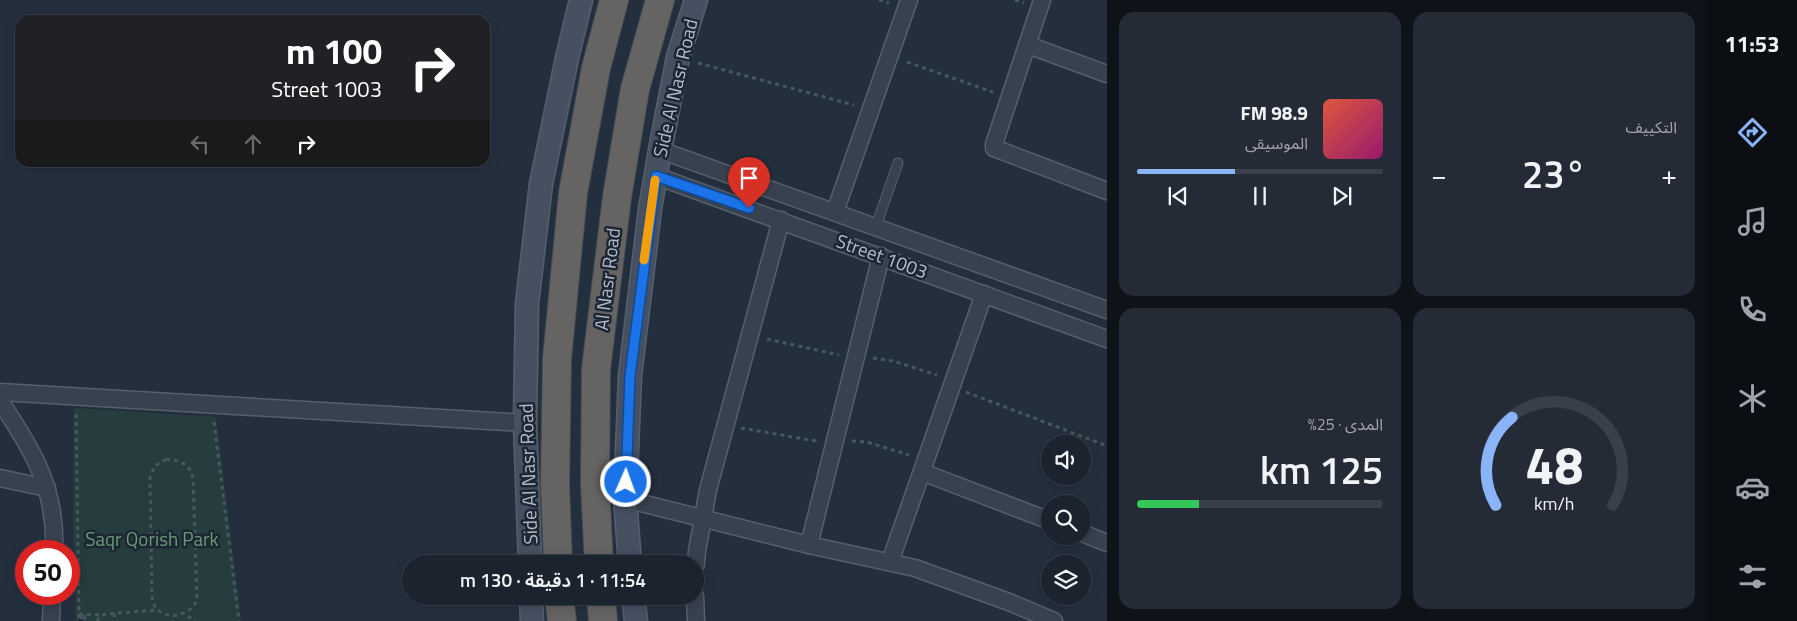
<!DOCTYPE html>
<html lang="ar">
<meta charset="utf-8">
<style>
body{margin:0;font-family:"Titillium Web","Noto Sans Arabic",sans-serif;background:#242b36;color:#f1f3f6;direction:rtl;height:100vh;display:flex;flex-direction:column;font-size:19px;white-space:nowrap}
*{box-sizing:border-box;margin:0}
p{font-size:16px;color:#a0a4aa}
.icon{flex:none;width:28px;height:28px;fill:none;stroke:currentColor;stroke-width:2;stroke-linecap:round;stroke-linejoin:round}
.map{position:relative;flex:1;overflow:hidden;direction:ltr}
.details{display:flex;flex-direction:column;gap:12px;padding:12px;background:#0f1319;width:600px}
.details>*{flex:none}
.banner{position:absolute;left:15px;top:15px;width:475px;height:152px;border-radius:15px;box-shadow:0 2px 12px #0003,0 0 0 1px #39404a;direction:rtl;background:#202124;color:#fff;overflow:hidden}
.buttons{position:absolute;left:1041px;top:435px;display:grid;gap:10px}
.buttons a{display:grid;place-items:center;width:50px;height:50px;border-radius:50%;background:#1b232e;box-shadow:0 2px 12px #0003,0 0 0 1px #39404a;font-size:25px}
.speed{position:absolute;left:15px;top:540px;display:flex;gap:10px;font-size:25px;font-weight:700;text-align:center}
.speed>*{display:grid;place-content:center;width:65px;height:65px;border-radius:50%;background:#1b232e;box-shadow:0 2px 12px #0003,0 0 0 1px #39404a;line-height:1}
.speed .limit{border:8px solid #d22;background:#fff;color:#111}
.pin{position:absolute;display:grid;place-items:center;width:42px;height:42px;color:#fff;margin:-51px -21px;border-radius:50% 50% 50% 0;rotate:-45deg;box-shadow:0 0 5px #0007}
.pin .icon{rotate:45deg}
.me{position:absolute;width:55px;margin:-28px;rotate:2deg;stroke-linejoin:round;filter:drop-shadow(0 0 4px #0008)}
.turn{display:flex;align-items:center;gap:18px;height:105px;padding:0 25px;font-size:22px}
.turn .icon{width:65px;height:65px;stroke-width:2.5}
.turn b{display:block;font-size:35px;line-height:42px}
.lanes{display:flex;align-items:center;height:48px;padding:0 25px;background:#0003;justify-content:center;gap:25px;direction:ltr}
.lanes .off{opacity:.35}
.big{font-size:38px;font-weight:600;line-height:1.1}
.details .widget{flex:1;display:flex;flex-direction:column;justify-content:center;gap:8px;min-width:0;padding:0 18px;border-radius:15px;background:#242b36}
.details .dial{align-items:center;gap:0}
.dial svg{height:130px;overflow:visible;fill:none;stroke:#39404a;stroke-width:7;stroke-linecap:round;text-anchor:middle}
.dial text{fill:#f1f3f6;stroke:none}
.song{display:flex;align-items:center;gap:15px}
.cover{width:60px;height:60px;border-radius:8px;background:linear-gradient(135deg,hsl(10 70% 55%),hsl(320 70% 35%))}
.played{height:5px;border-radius:2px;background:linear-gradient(90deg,#8ab4f8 40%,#39404a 40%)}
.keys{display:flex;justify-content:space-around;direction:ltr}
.heat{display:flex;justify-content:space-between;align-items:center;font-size:28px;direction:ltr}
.charge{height:8px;border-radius:4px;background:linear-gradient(90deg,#34c759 25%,#39404a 0)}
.details .tiles{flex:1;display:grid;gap:12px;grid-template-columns:repeat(2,1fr)}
.trip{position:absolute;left:402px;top:555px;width:302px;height:50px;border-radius:25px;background:#1b232e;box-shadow:0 2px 12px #0003,0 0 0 1px #39404a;font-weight:600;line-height:50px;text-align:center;direction:rtl}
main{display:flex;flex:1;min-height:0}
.tabs{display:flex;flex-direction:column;width:90px;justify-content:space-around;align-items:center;background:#0b0e12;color:#a0a4aa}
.tabs .icon{width:35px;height:35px}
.tabs .active{color:#8ab4f8}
.tabs b{font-size:22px;color:#f1f3f6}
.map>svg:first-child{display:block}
</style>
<main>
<nav class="tabs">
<b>11:53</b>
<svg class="icon active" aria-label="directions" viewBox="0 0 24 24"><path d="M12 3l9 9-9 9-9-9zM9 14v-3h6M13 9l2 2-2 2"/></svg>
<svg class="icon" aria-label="music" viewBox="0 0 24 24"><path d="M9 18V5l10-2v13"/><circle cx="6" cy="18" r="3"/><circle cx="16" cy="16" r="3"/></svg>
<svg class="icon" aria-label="phone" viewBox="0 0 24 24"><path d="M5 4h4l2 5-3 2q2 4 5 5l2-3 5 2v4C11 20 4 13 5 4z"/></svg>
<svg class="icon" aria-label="climate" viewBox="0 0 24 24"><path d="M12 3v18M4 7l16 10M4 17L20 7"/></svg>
<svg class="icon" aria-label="car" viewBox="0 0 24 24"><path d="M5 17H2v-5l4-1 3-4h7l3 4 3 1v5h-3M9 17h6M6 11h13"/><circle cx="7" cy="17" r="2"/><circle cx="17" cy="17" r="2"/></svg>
<svg class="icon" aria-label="filters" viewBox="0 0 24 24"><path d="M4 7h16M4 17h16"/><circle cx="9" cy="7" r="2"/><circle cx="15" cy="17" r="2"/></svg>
</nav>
<section class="details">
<div class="tiles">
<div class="widget"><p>التكييف</p>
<div class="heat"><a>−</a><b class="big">23°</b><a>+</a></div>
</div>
<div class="widget">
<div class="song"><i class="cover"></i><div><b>98.9 FM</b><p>الموسيقى</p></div></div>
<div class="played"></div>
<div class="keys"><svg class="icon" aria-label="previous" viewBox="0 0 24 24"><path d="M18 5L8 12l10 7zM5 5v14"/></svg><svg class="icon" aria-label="pause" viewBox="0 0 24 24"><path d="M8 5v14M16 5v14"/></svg><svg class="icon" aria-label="next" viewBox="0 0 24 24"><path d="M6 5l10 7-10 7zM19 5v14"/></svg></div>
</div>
<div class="widget dial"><svg viewBox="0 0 100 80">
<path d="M14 69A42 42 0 1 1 86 69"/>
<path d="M14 69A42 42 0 0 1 24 15" stroke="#8ab4f8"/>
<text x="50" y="56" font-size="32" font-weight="700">48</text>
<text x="50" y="72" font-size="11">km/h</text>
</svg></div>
<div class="widget"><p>المدى · 25%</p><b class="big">125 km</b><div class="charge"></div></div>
</div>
</section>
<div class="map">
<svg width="1107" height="621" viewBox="0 0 1107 621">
<defs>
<filter id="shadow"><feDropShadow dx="-4.5" dy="4.5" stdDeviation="0" flood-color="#0009"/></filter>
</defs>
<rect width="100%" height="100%" fill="#242f3e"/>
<polygon fill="#263c3f" points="74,408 216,417 241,621 76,621 73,518"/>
<polygon fill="#455162" filter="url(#shadow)" points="80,615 87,615 86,620 80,619"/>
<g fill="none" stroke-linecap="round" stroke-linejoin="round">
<defs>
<polyline id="service" points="876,226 898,163"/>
<g id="minor">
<polyline points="1042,0 994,144 994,148 1107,191"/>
<polyline points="1028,45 1107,74"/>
<polyline points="660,150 1107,310"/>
<polyline points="656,176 1107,339"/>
<polyline points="835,212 909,0"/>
<polyline points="0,392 525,423"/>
<path d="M0 401C33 450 57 490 54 551"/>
<polyline points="922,472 1050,521"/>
<polyline points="0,478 47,488"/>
<polyline points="625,499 809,545 915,568 1009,602 1054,621"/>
<polyline points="1082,533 1107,543"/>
<polyline points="809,545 881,256"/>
<polyline points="890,562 984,294"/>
<polyline points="696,564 697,551 708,490 781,220"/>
<polyline points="695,596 696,621"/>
<polyline points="51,621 52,594"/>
</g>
<g id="secondary">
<polyline points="530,564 525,423 527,304 541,184 567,58 581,0"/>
<polyline points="630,564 625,499 630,376 650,209 660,150 678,57 696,0"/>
<polyline points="531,596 532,621"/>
<polyline points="633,596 636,621"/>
</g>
<g id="trunk">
<polyline points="558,564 555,484 557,359 573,193 596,68 614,0"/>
<polyline points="599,564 595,485 596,369 617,197 635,89 660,0"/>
<polyline points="559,596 562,621"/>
<polyline points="601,596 603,621"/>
</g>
</defs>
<use href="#service" stroke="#565f6c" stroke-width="11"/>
<use href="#minor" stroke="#565f6c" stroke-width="19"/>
<use href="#secondary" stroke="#565f6c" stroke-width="25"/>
<use href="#trunk" stroke="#434c59" stroke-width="30"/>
<g stroke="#44595c" stroke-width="3" stroke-dasharray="4 4" stroke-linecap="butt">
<polyline points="879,0 889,3"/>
<polyline points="1015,0 1024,3"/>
<polyline points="907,62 993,92"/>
<polyline points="698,63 854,105"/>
<polyline points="767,339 839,355"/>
<polyline points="873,358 893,361 937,375"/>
<polyline points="966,392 1107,446"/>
<polyline points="76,414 79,621"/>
<polyline points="214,422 239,621"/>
<polyline points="741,428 816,441"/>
<polyline points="852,441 867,442 909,455"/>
<path d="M166 459C180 460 190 464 193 478L197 600C188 621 154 621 152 597L150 477 155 466Z"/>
<polyline points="114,613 115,621"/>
<polyline points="79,614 101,615"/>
<polyline points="188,616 195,621"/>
<polyline points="97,621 102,615 107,614 156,610"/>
</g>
<use href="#service" stroke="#38414e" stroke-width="9"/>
<use href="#minor" stroke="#38414e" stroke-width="16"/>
<use href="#secondary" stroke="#465061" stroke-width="22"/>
<use href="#trunk" stroke="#656462" stroke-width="28"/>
</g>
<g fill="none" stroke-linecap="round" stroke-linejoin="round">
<defs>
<polyline id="route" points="626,482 630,376 656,176 749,208"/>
</defs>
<use href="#route" stroke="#114b97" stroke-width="12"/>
<use href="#route" stroke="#1a73e8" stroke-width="9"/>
<polyline stroke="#f59e0b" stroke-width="9" points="644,260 655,180"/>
</g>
<g text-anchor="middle" stroke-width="5" stroke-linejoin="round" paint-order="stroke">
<g font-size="19" fill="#b4bcc9" stroke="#1d2633">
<text transform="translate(675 88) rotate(-77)" y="7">Side Al Nasr Road</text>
<text transform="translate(882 256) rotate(20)" y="7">Street 1003</text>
<text transform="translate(607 279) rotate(-83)" y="7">Al Nasr Road</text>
<text transform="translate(528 474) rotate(-92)" y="7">Side Al Nasr Road</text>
</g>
<g font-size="19" fill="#6b9a76" stroke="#1d2633">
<text x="152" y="546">Saqr Qorish Park</text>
</g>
</g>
</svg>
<div class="buttons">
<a><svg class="icon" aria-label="sound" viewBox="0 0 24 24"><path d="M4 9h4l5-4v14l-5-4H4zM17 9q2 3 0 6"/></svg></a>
<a><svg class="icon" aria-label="search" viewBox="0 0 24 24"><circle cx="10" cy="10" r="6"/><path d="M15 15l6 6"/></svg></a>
<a><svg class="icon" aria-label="layers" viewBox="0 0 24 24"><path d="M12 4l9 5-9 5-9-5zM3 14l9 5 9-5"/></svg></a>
</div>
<div class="speed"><div class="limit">50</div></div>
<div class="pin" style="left:749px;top:208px;background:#d93025"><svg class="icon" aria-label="arrive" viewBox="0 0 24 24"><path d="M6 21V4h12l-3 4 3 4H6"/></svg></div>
<svg class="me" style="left:626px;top:482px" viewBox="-20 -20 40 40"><circle r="17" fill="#1a73e8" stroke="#fff" stroke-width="3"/><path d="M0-11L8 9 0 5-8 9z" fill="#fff"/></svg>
<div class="trip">11:54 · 1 دقيقة · 130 m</div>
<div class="banner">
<div class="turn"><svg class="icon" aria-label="right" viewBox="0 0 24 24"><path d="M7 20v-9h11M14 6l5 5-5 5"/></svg><div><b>100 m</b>Street 1003</div></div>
<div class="lanes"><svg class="icon off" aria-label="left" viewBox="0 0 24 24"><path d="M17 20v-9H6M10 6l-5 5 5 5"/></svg><svg class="icon off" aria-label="ahead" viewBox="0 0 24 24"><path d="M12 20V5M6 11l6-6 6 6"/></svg><svg class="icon" aria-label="right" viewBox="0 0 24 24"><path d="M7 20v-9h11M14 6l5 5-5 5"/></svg></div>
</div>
</div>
</main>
